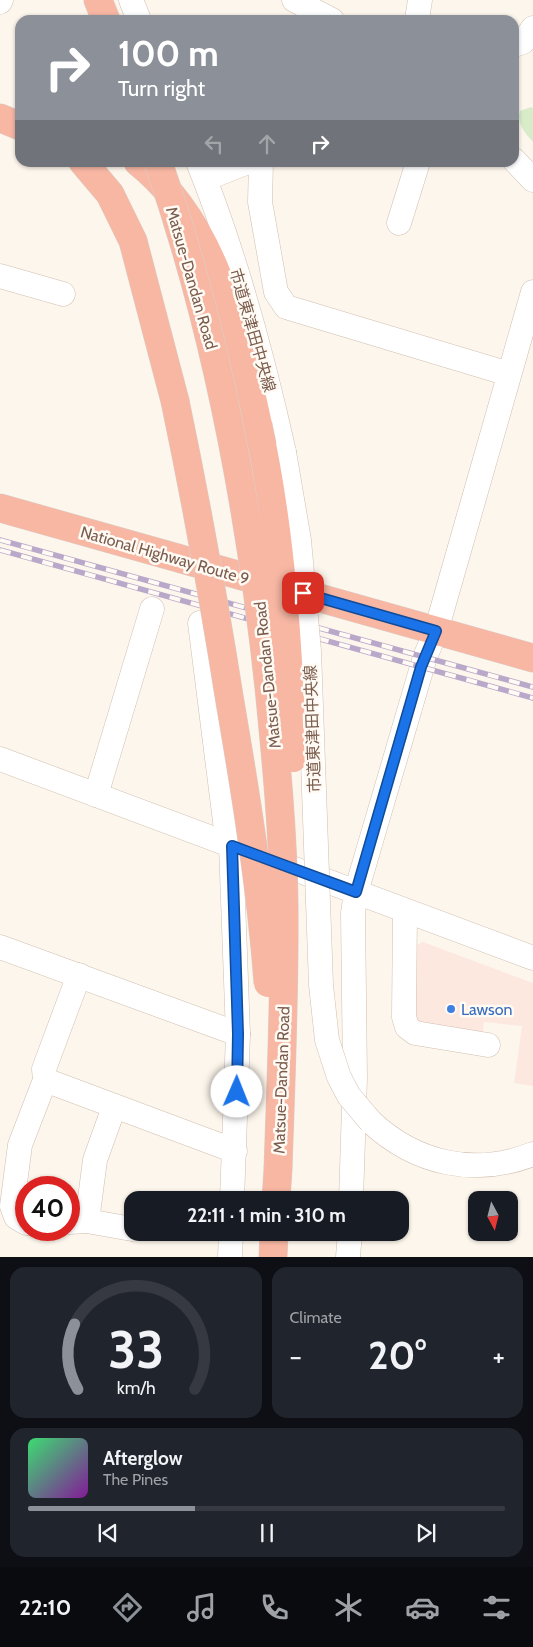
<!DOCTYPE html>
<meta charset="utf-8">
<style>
body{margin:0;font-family:Cabin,"Noto Sans JP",sans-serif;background:#20242c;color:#f1f3f6;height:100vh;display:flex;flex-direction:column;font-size:19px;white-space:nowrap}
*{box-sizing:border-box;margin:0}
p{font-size:16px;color:#9ea1a6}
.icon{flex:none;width:28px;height:28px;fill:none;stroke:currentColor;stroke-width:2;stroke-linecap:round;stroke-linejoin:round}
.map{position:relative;height:1257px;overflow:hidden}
.panel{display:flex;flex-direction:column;gap:10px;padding:10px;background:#0d0f14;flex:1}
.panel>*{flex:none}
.guide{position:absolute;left:15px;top:15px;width:504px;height:152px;border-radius:15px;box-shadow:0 1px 4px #0004;background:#8c9099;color:#fff;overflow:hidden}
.needle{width:32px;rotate:173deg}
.tools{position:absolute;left:468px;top:1191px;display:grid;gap:10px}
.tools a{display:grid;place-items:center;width:50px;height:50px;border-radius:10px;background:#171b24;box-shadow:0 1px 4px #0004;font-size:25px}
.speed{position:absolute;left:15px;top:1176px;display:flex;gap:10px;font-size:25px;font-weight:700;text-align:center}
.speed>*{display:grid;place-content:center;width:65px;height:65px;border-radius:50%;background:#171b24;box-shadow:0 1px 4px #0004;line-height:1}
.speed .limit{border:8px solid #d22;background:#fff;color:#111}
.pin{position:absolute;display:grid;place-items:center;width:42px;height:42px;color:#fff;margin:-21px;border-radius:10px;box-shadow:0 2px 8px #0006}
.me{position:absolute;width:55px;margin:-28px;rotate:1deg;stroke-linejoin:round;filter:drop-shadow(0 0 4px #0008)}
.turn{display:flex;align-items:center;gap:18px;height:105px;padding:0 20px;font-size:22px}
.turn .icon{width:65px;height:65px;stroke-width:2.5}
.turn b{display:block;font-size:35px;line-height:42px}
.lanes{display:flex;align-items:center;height:48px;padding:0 20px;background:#0003;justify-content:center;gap:25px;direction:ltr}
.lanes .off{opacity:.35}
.big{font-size:38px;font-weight:700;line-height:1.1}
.panel .tile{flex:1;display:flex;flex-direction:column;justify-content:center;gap:8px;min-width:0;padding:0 18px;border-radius:15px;background:#20242c}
.panel .dial{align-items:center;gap:0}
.dial svg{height:130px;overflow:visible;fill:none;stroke:#363941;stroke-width:7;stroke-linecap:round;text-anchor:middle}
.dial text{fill:#f1f3f6;stroke:none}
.song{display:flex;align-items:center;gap:15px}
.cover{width:60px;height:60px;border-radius:8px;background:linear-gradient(135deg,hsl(140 70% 55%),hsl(290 70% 35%))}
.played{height:5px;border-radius:2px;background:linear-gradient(90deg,#8c9099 35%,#363941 35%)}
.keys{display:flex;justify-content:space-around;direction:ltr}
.heat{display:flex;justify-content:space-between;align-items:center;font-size:28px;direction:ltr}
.panel .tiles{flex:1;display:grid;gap:10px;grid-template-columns:1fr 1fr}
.tile:last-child{grid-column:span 2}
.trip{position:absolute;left:124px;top:1191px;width:285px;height:50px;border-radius:15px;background:#171b24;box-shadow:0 1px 4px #0004;font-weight:700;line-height:50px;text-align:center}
.dock{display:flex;height:80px;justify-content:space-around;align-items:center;background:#090b0e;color:#9ea1a6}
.dock .icon{width:35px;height:35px}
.dock .current{color:#8c9099}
.dock b{font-size:22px;color:#f1f3f6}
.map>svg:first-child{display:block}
</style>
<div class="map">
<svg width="533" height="1257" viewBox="0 0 533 1257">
<rect width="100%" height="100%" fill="#fdf6ec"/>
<polygon fill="#fde8e0" points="423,942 533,983 533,1086 514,1083 522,1026 484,1022 483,1031 477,1035 419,1026 412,1017 412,947"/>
<path fill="#d8ecc9" d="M531 107 533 108V142C524 132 517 124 520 111Z"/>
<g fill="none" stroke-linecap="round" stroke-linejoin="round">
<defs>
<g id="minor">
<polyline points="131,0 139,20"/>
<polyline points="294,0 332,20"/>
<polyline points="0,2 1,0"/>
<polyline points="417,20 420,0"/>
<polyline points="514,45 523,42 533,28"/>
<polyline points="514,160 533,180"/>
<path d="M198 162C236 256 262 353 284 452"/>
<polyline points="261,162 260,202 276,292 286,307 509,374"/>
<polyline points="205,179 248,162"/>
<polyline points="399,223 418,162"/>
<polyline points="0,276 63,294"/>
<polyline points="200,623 228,845"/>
<polyline points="0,759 533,958"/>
<polyline points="96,795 152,609"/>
<polyline points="231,846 238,1034 232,1200"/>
<polyline points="405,911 404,1017 407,1027 415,1033 488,1045"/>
<polyline points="0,947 238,1034"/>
<polyline points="45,1080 235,1151"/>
<path d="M371 1122C416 1164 475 1177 533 1154"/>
<polyline points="351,1200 355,1077 353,913 356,892 425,657 436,631 533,292"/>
<polyline points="87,1221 95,1160 114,1107"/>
<polyline points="69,1222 87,1221 132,1229"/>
<polyline points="26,1223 16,1217 12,1206 20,1145 45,1080 44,1069 79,975"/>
<polyline points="230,1257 231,1232"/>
<polyline points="348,1257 350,1232"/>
</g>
<g id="highway">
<polyline points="98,0 106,20"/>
<polyline points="0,118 20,126"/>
<polyline points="83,162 110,194 133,241 175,401"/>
<path d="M138 162C217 225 238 332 258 425"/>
<polyline points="0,508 533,658"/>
<polyline points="276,1200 278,1169"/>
<polyline points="273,1257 274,1232"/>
</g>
</defs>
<use href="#minor" stroke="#d1beb0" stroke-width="25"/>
<use href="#highway" stroke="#dad1cd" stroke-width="29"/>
<use href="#minor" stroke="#fff" stroke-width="24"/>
<use href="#highway" stroke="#f7b7a3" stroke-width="28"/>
<defs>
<g id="rail">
<polyline points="0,540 533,687"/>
<polyline points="0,550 533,698"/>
</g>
</defs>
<use href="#rail" stroke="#b9a8c9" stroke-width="5.5"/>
<use href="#rail" stroke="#fffaf3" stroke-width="4" stroke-dasharray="11" stroke-linecap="butt"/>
<defs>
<polyline id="minor-bridge" points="284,452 299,540 309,651 321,985 327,1040 339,1077 349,1096 371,1122"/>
<g id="highway-bridge">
<path d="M158 162C217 332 250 510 269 688 276 759 283 831 284 903 285 991 281 1080 278 1169"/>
<path d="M175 401C196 501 214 601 230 702 246 795 261 889 268 983"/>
<path d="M258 425C282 536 288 644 293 758"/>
</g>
</defs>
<use href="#minor-bridge" stroke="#d1beb0" stroke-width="25" stroke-linecap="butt"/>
<use href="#highway-bridge" stroke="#dad1cd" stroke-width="29" stroke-linecap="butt"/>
<use href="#minor-bridge" stroke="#fff" stroke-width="24"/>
<use href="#highway-bridge" stroke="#f7b7a3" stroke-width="28"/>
</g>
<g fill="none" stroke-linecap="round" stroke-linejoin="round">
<defs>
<polyline id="route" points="237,1092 238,1034 232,846 356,892 421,667 436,631 303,593"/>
</defs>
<use href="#route" stroke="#114b97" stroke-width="12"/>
<use href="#route" stroke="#1a73e8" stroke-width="9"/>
</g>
<circle fill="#3f7fe0" stroke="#fffaf3" stroke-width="2" cx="451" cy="1009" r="5"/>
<g text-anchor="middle" stroke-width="5" stroke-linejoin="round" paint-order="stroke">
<g font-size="16" fill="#7a5c4d" stroke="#fffaf3">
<text transform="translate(192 278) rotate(74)" y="6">Matsue-Dandan Road</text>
<text transform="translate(253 330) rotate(74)" y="6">市道東津田中央線</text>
<text transform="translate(165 555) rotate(16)" y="6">National Highway Route 9</text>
<text transform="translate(267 675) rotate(-96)" y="6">Matsue-Dandan Road</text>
<text transform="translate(312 729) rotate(-92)" y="6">市道東津田中央線</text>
<text transform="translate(281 1080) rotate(-88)" y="6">Matsue-Dandan Road</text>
</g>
<g font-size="16" fill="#366cbe" stroke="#fffaf3" text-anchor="start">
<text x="461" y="1015">Lawson</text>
</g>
</g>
</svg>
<div class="tools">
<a><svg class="needle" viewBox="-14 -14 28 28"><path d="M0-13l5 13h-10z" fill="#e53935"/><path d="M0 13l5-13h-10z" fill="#9ea1a6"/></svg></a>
</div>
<div class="speed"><div class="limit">40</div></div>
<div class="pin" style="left:303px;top:593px;background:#d93025"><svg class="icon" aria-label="arrive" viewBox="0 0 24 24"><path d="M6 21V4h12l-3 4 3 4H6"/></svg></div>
<svg class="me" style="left:237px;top:1092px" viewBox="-20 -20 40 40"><circle r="19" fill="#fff"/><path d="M0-13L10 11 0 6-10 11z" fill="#1a73e8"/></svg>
<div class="trip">22:11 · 1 min · 310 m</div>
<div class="guide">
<div class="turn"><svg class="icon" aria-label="right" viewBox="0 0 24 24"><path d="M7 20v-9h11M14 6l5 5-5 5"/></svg><div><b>100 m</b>Turn right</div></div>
<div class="lanes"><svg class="icon off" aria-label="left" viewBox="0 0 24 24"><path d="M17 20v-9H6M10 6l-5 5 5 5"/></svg><svg class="icon off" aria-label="ahead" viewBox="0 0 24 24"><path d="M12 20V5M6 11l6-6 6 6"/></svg><svg class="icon" aria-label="right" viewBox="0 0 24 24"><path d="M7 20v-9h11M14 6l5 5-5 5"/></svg></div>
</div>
</div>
<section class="panel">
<div class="tiles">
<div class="tile dial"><svg viewBox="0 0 100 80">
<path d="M14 69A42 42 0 1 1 86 69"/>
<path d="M14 69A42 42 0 0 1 12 29" stroke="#8c9099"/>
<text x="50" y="56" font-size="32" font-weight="700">33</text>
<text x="50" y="72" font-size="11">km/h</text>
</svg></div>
<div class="tile"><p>Climate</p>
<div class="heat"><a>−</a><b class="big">20°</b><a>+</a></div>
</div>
<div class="tile">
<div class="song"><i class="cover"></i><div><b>Afterglow</b><p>The Pines</p></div></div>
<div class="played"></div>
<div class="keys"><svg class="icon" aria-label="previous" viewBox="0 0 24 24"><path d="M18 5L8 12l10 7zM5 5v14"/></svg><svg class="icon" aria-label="pause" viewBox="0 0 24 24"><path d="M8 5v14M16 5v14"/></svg><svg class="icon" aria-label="next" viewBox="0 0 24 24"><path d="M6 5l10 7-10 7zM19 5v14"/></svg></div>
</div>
</div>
</section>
<nav class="dock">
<b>22:10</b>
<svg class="icon current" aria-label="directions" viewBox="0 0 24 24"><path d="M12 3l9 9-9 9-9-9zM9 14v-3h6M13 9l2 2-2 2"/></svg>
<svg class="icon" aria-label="music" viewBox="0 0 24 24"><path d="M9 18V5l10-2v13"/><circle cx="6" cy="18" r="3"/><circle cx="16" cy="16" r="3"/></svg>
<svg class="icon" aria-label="phone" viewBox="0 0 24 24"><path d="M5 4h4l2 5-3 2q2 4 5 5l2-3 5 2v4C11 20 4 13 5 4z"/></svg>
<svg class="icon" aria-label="climate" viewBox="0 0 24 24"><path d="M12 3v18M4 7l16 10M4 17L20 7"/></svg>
<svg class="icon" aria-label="car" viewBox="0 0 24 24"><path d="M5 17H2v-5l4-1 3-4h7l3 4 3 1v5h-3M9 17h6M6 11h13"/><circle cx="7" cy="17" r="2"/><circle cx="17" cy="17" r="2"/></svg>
<svg class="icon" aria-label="filters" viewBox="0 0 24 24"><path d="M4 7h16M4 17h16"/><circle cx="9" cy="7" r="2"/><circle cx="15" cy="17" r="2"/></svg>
</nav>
